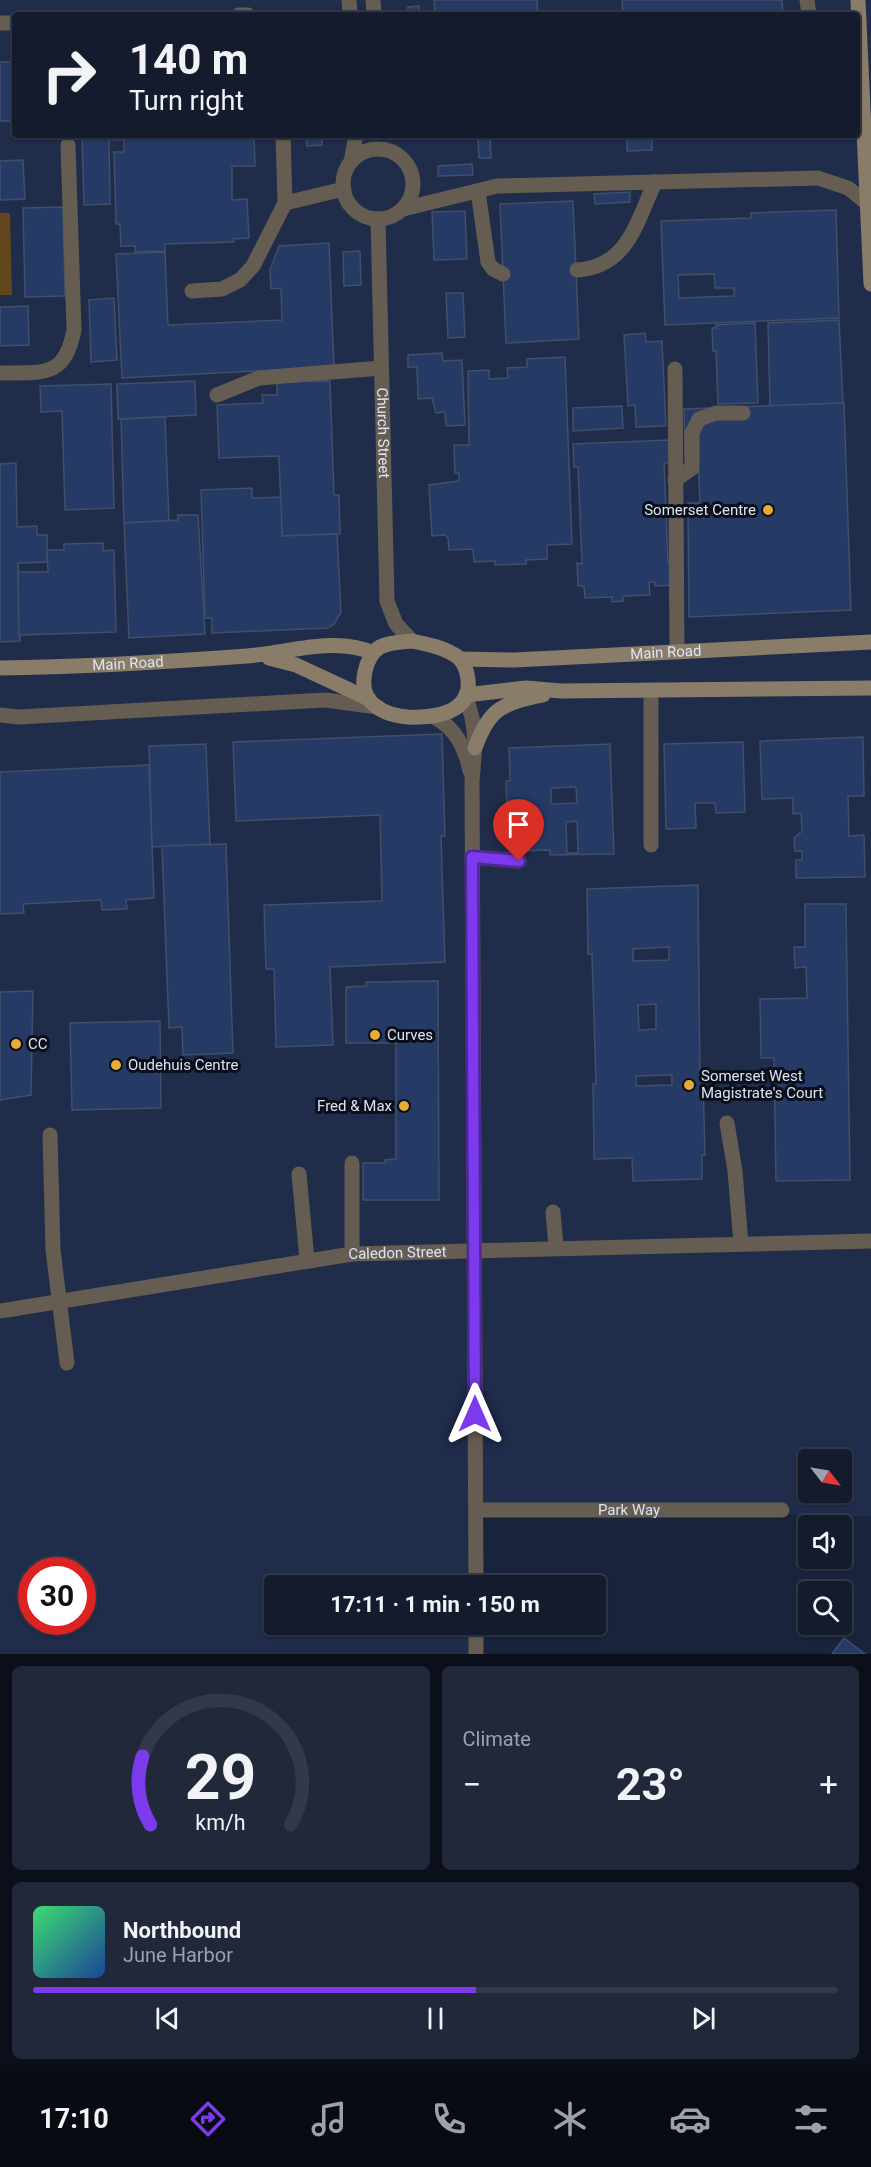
<!DOCTYPE html>
<meta charset="utf-8">
<style>
body{margin:0;font-family:Roboto,sans-serif;background:#202839;color:#f1f3f6;height:100vh;display:flex;flex-direction:column;font-size:22px;white-space:nowrap}
*{box-sizing:border-box;margin:0}
p{font-size:20px;color:#9da1aa}
.icon{flex:none;width:33px;height:33px;fill:none;stroke:currentColor;stroke-width:2;stroke-linecap:round;stroke-linejoin:round}
.map{position:relative;height:1654px;overflow:hidden}
.side{display:flex;flex-direction:column;gap:12px;padding:12px;background:#0a0f19;flex:1}
.side>*{flex:none}
.banner{position:absolute;left:12px;top:12px;width:848px;height:126px;border-radius:6px;box-shadow:0 2px 4px #0004,0 0 0 2px #323949;background:#131b2d;color:#f1f3f6;overflow:hidden}
.needle{width:39px;rotate:121deg}
.buttons{position:absolute;left:798px;top:1449px;display:grid;gap:12px}
.buttons a{display:grid;place-items:center;width:54px;height:54px;border-radius:6px;background:#131b2d;box-shadow:0 2px 4px #0004,0 0 0 2px #323949;font-size:30px}
.speed{position:absolute;left:18px;top:1557px;display:flex;gap:12px;font-size:30px;font-weight:700;text-align:center}
.speed>*{display:grid;place-content:center;width:78px;height:78px;border-radius:50%;background:#131b2d;box-shadow:0 2px 4px #0004,0 0 0 2px #323949;line-height:1}
.speed .limit{border:9px solid #d22;background:#fff;color:#111}
.pin{position:absolute;display:grid;place-items:center;width:51px;height:51px;color:#fff;margin:-62px -26px;border-radius:50% 50% 50% 0;rotate:-45deg;box-shadow:0 0 6px #0007}
.pin .icon{rotate:45deg}
.me{position:absolute;width:66px;margin:-33px;rotate:0deg;stroke-linejoin:round;filter:drop-shadow(0 0 4px #0008)}
.turn{display:flex;align-items:center;gap:21px;height:126px;padding:0 18px;font-size:27px}
.turn .icon{width:78px;height:78px;stroke-width:2.5}
.turn b{display:block;font-size:42px;line-height:51px}
.big{font-size:45px;font-weight:700;line-height:1.1}
.side .tile{flex:1;display:flex;flex-direction:column;justify-content:center;gap:9px;min-width:0;padding:0 21px;border-radius:9px;background:#202839}
.side .dial{align-items:center;gap:0}
.dial svg{height:156px;overflow:visible;fill:none;stroke:#323949;stroke-width:7;stroke-linecap:round;text-anchor:middle}
.dial text{fill:#f1f3f6;stroke:none}
.song{display:flex;align-items:center;gap:18px}
.cover{width:72px;height:72px;border-radius:9px;background:linear-gradient(135deg,hsl(140 70% 55%),hsl(220 70% 35%))}
.played{height:6px;border-radius:3px;background:linear-gradient(90deg,#7c3aed 55%,#323949 55%)}
.keys{display:flex;justify-content:space-around;direction:ltr}
.heat{display:flex;justify-content:space-between;align-items:center;font-size:33px;direction:ltr}
.side .tiles{flex:1;display:grid;gap:12px;grid-template-columns:1fr 1fr}
.tile:last-child{grid-column:span 2}
.trip{position:absolute;left:264px;top:1575px;width:342px;height:60px;border-radius:6px;background:#131b2d;box-shadow:0 2px 4px #0004,0 0 0 2px #323949;font-weight:700;line-height:60px;text-align:center}
.dock{display:flex;height:96px;justify-content:space-around;align-items:center;background:#080b12;color:#9da1aa}
.dock .icon{width:42px;height:42px}
.dock .active{color:#7c3aed}
.dock b{font-size:27px;color:#f1f3f6}
.map>svg:first-child{display:block}
</style>
<div class="map">
<svg width="871" height="1654" viewBox="0 0 871 1654">
<rect width="100%" height="100%" fill="#19243c"/>
<path fill="#1f2c4a" fill-rule="evenodd" d="M0 0H871V1516L802 1517 768 1509 477 1511 476 1585 274 1586V1624L477 1625V1654H0ZM15 15H856V135H15ZM808 1460H842V1492H808ZM32 1570H82V1622H32Z"/>
<polygon fill="#61471b" points="0,213 10,213 12,295 0,295"/>
<g fill="#263a66" stroke="#424f69" stroke-width="1.5" fill-rule="evenodd">
<polygon points="434,0 537,0 538,15 435,15"/>
<polygon points="622,0 782,0 783,15 623,15"/>
<polygon points="419,6 419,15 408,15 408,7"/>
<rect x="0" y="62" width="15" height="59"/>
<polygon points="82,135 254,135 255,166 232,166 232,200 247,199 249,238 234,239 234,242 165,244 165,251 135,252 135,246 121,246 120,224 116,224 114,152 124,152 124,140 109,140 110,204 84,205"/>
<polygon points="306,135 322,135 322,145 307,146"/>
<polygon points="459,135 490,135 491,158 479,158 478,139 459,139"/>
<polygon points="627,135 652,135 652,150 627,151"/>
<polygon points="23,160 25,199 0,200 0,161"/>
<polygon points="472,164 473,175 438,176 438,166"/>
<polygon points="630,192 630,202 595,204 594,194"/>
<polygon points="573,201 579,339 506,343 500,204"/>
<polygon points="63,207 65,296 25,297 23,208"/>
<path d="M836 210 839 318 665 325 661 221 751 218V213ZM714 274 715 288H734V296L679 298 678 275Z"/>
<polygon points="465,211 467,259 434,260 432,212"/>
<polygon points="329,243 334,367 122,378 116,254 165,252 168,325 282,320 281,288 271,289 270,270 279,246"/>
<polygon points="360,251 361,285 344,286 343,252"/>
<polygon points="446,293 463,293 465,337 448,338"/>
<polygon points="114,298 117,360 91,362 89,300"/>
<polygon points="28,306 29,345 0,346 0,307"/>
<polygon points="839,320 843,403 770,406 768,323"/>
<polygon points="755,323 758,403 718,404 716,351 713,351 712,328 716,328 716,325"/>
<polygon points="645,333 646,342 662,341 666,426 636,427 635,405 628,406 624,335"/>
<polygon points="442,353 443,361 462,360 465,425 446,426 445,412 436,413 432,398 418,399 417,367 408,367 408,355"/>
<polygon points="565,357 572,544 547,545 547,559 526,560 526,564 495,565 495,561 474,562 473,549 449,550 448,538 445,535 432,536 429,485 459,481 459,473 455,473 454,445 469,445 468,371 489,370 489,379 508,378 507,368 527,367 527,359"/>
<polygon points="195,381 196,415 118,419 117,384"/>
<polygon points="330,381 334,495 339,495 340,534 282,536 279,456 219,458 217,405 263,403 262,395 277,395 277,382"/>
<polygon points="111,384 114,508 65,510 62,411 41,412 40,386"/>
<polygon points="844,403 851,610 689,617 688,503 700,503 698,457 685,458 684,409"/>
<polygon points="622,406 623,428 573,431 573,408"/>
<polygon points="165,417 169,521 124,523 121,419"/>
<polygon points="669,440 670,463 664,463 668,563 674,563 675,585 655,586 655,582 649,582 650,595 623,596 623,601 612,602 612,597 585,598 584,586 578,586 577,563 582,564 578,467 574,467 573,444"/>
<polygon points="16,463 17,527 37,526 37,535 47,535 47,562 18,563 20,641 0,642 0,464"/>
<polygon points="252,488 252,498 281,497 282,536 337,534 341,612 334,624 328,628 212,633 212,618 205,618 201,490"/>
<polygon points="178,515 198,515 205,634 129,638 124,523 178,520"/>
<polygon points="103,543 103,551 114,550 116,632 19,635 18,572 48,572 47,550 64,550 64,544"/>
<polygon points="442,734 445,836 441,836 445,962 330,967 333,1045 276,1047 274,969 266,969 264,905 382,901 380,815 236,821 233,742"/>
<polygon points="863,737 864,796 848,796 849,836 864,835 865,877 796,878 796,860 802,860 802,851 795,851 794,838 802,831 801,813 793,814 793,798 762,799 760,741"/>
<polygon points="743,742 745,812 716,813 715,803 695,803 696,828 666,829 664,744"/>
<polygon points="206,744 210,844 152,847 149,746"/>
<path d="M610 744 614 854 550 855V850L513 851V840H508L506 781H510L509 748ZM576 787 577 803 551 804V788ZM577 821 578 853H567L566 822Z"/>
<polygon points="149,765 154,898 126,900 127,909 102,910 101,900 23,904 24,913 0,914 0,772"/>
<polygon points="226,844 233,1053 183,1055 182,1027 169,1028 162,846"/>
<path d="M698 885 700 1080H703L705 1155H702V1179L633 1181 632 1158 594 1159 593 1084H596L592 954H588L587 889ZM669 947V960L633 961V949ZM656 1004V1029L639 1030 638 1005ZM672 1075V1085L636 1086V1076Z"/>
<polygon points="805,904 846,904 850,1180 776,1181 774,1058 761,1058 760,999 807,998 806,967 795,968 794,947 805,947"/>
<polygon points="438,981 439,1200 363,1200 363,1163 385,1163 385,1160 396,1159 396,1043 346,1043 346,987 366,986 366,982"/>
<polygon points="33,991 31,1095 0,1100 0,992"/>
<polygon points="160,1021 161,1108 72,1110 70,1023"/>
<polygon points="844,1638 865,1654 832,1654"/>
</g>
<g fill="none" stroke-linecap="round" stroke-linejoin="round">
<g stroke="#655d51" stroke-width="15">
<polyline points="807,0 809,15"/>
<polyline points="239,15 248,15"/>
<polyline points="0,23 15,23"/>
<polyline points="478,191 488,262 493,269 503,274"/>
<polyline points="285,203 344,189"/>
<polyline points="403,209 497,186 818,178 848,188 868,204"/>
<path d="M577 270C628 267 637 221 655 182"/>
<polyline points="192,291 222,289 240,280 253,266 285,203 283,135"/>
<polyline points="675,369 677,651"/>
<path d="M0 373C42 372 65 379 74 330L68 145"/>
<polyline points="217,395 259,378 381,368"/>
<polyline points="675,480 692,468 692,433 699,419 716,413 743,413"/>
<polyline points="0,715 19,717 325,700 378,707"/>
<polyline points="651,845 651,690"/>
<polyline points="472,857 519,861"/>
<polyline points="727,1123 735,1171 741,1244"/>
<polyline points="50,1135 53,1250 67,1363"/>
<polyline points="352,1163 352,1254"/>
<polyline points="299,1174 307,1260"/>
<polyline points="553,1212 556,1247"/>
</g>
<g stroke="#655d51" stroke-width="15">
<polyline points="349,0 350,15"/>
<polyline points="373,0 374,15"/>
<circle cx="378" cy="184" r="35"/>
<polyline points="351,162 356,135"/>
<path id="s1" d="M378 219 387 601 396 624 412 641"/>
<path d="M465 697C478 725 475 750 472 780L476 1586"/>
<path d="M434 717C456 728 465 748 470 771"/>
<path id="s2" d="M0 1311 352 1254 871 1241"/>
<path id="s3" d="M476 1510H782"/>
<polyline points="476,1624 476,1654"/>
</g>
<g stroke="#897c69" stroke-width="15">
<polyline points="858,0 871,284"/>
<path d="M412 641C427 644 447 648 459 658 464 663 467 672 468 679 472 714 433 718 408 717 394 716 379 711 370 701 358 687 365 656 380 647 390 642 402 642 412 641Z"/>
<polyline points="269,658 296,665 369,699"/>
<path id="s4" d="M460 659 514 660 871 642"/>
<path id="s5" d="M0 668C82 667 165 662 247 656 288 653 335 636 373 653"/>
<polyline points="466,695 526,688 561,691 871,688"/>
<path d="M475 748C489 708 503 703 543 695"/>
</g>
</g>
<g fill="none" stroke-linecap="round" stroke-linejoin="round">
<defs>
<polyline id="route" points="475,1414 472,857 519,861"/>
</defs>
<use href="#route" stroke="#51269a" stroke-width="15"/>
<use href="#route" stroke="#7c3aed" stroke-width="10"/>
</g>
<g fill="#e9aa38" stroke="#090e18" stroke-width="2">
<circle cx="768" cy="510" r="6"/>
<circle cx="375" cy="1035" r="6"/>
<circle cx="16" cy="1044" r="6"/>
<circle cx="116" cy="1065" r="6"/>
<circle cx="689" cy="1085" r="6"/>
<circle cx="404" cy="1106" r="6"/>
</g>
<g text-anchor="middle" stroke-width="6" stroke-linejoin="round" paint-order="stroke">
<g font-size="15" fill="#dce4f4" stroke="#090e18">
<text dy="5" stroke="none"><textPath href="#s1" startOffset="214">Church Street</textPath></text>
<text dy="5" stroke="none"><textPath href="#s4" startOffset="206">Main Road</textPath></text>
<text dy="5" stroke="none"><textPath href="#s5" startOffset="128">Main Road</textPath></text>
<text dy="5" stroke="none"><textPath href="#s2" startOffset="402">Caledon Street</textPath></text>
<text dy="5" stroke="none"><textPath href="#s3" startOffset="153">Park Way</textPath></text>
</g>
<g font-size="15" fill="#dce4f4" stroke="#090e18" text-anchor="start">
<text x="756" y="515" text-anchor="end">Somerset Centre</text>
<text x="387" y="1040">Curves</text>
<text x="28" y="1049">CC</text>
<text x="128" y="1070">Oudehuis Centre</text>
<text x="701" y="1081">Somerset West<tspan x="701" dy="17">Magistrate's Court</tspan></text>
<text x="392" y="1111" text-anchor="end">Fred &amp; Max</text>
</g>
</g>
</svg>
<div class="buttons">
<a><svg class="needle" viewBox="-14 -14 28 28"><path d="M0-13l5 13h-10z" fill="#e53935"/><path d="M0 13l5-13h-10z" fill="#9da1aa"/></svg></a>
<a><svg class="icon" aria-label="sound" viewBox="0 0 24 24"><path d="M4 9h4l5-4v14l-5-4H4zM17 9q2 3 0 6"/></svg></a>
<a><svg class="icon" aria-label="search" viewBox="0 0 24 24"><circle cx="10" cy="10" r="6"/><path d="M15 15l6 6"/></svg></a>
</div>
<div class="speed"><div class="limit">30</div></div>
<div class="pin" style="left:519px;top:861px;background:#d93025"><svg class="icon" aria-label="arrive" viewBox="0 0 24 24"><path d="M6 21V4h12l-3 4 3 4H6"/></svg></div>
<svg class="me" style="left:475px;top:1414px" viewBox="-20 -20 40 40"><path d="M0-17L14 15 0 8-14 15z" fill="#7c3aed" stroke="#fff" stroke-width="4"/></svg>
<div class="trip">17:11 · 1 min · 150 m</div>
<div class="banner">
<div class="turn"><svg class="icon" aria-label="right" viewBox="0 0 24 24"><path d="M7 20v-9h11M14 6l5 5-5 5"/></svg><div><b>140 m</b>Turn right</div></div>
</div>
</div>
<section class="side">
<div class="tiles">
<div class="tile dial"><svg viewBox="0 0 100 80">
<path d="M14 69A42 42 0 1 1 86 69"/>
<path d="M14 69A42 42 0 0 1 10 34" stroke="#7c3aed"/>
<text x="50" y="56" font-size="32" font-weight="700">29</text>
<text x="50" y="72" font-size="11">km/h</text>
</svg></div>
<div class="tile"><p>Climate</p>
<div class="heat"><a>−</a><b class="big">23°</b><a>+</a></div>
</div>
<div class="tile">
<div class="song"><i class="cover"></i><div><b>Northbound</b><p>June Harbor</p></div></div>
<div class="played"></div>
<div class="keys"><svg class="icon" aria-label="previous" viewBox="0 0 24 24"><path d="M18 5L8 12l10 7zM5 5v14"/></svg><svg class="icon" aria-label="pause" viewBox="0 0 24 24"><path d="M8 5v14M16 5v14"/></svg><svg class="icon" aria-label="next" viewBox="0 0 24 24"><path d="M6 5l10 7-10 7zM19 5v14"/></svg></div>
</div>
</div>
</section>
<nav class="dock">
<b>17:10</b>
<svg class="icon active" aria-label="directions" viewBox="0 0 24 24"><path d="M12 3l9 9-9 9-9-9zM9 14v-3h6M13 9l2 2-2 2"/></svg>
<svg class="icon" aria-label="music" viewBox="0 0 24 24"><path d="M9 18V5l10-2v13"/><circle cx="6" cy="18" r="3"/><circle cx="16" cy="16" r="3"/></svg>
<svg class="icon" aria-label="phone" viewBox="0 0 24 24"><path d="M5 4h4l2 5-3 2q2 4 5 5l2-3 5 2v4C11 20 4 13 5 4z"/></svg>
<svg class="icon" aria-label="climate" viewBox="0 0 24 24"><path d="M12 3v18M4 7l16 10M4 17L20 7"/></svg>
<svg class="icon" aria-label="car" viewBox="0 0 24 24"><path d="M5 17H2v-5l4-1 3-4h7l3 4 3 1v5h-3M9 17h6M6 11h13"/><circle cx="7" cy="17" r="2"/><circle cx="17" cy="17" r="2"/></svg>
<svg class="icon" aria-label="filters" viewBox="0 0 24 24"><path d="M4 7h16M4 17h16"/><circle cx="9" cy="7" r="2"/><circle cx="15" cy="17" r="2"/></svg>
</nav>
